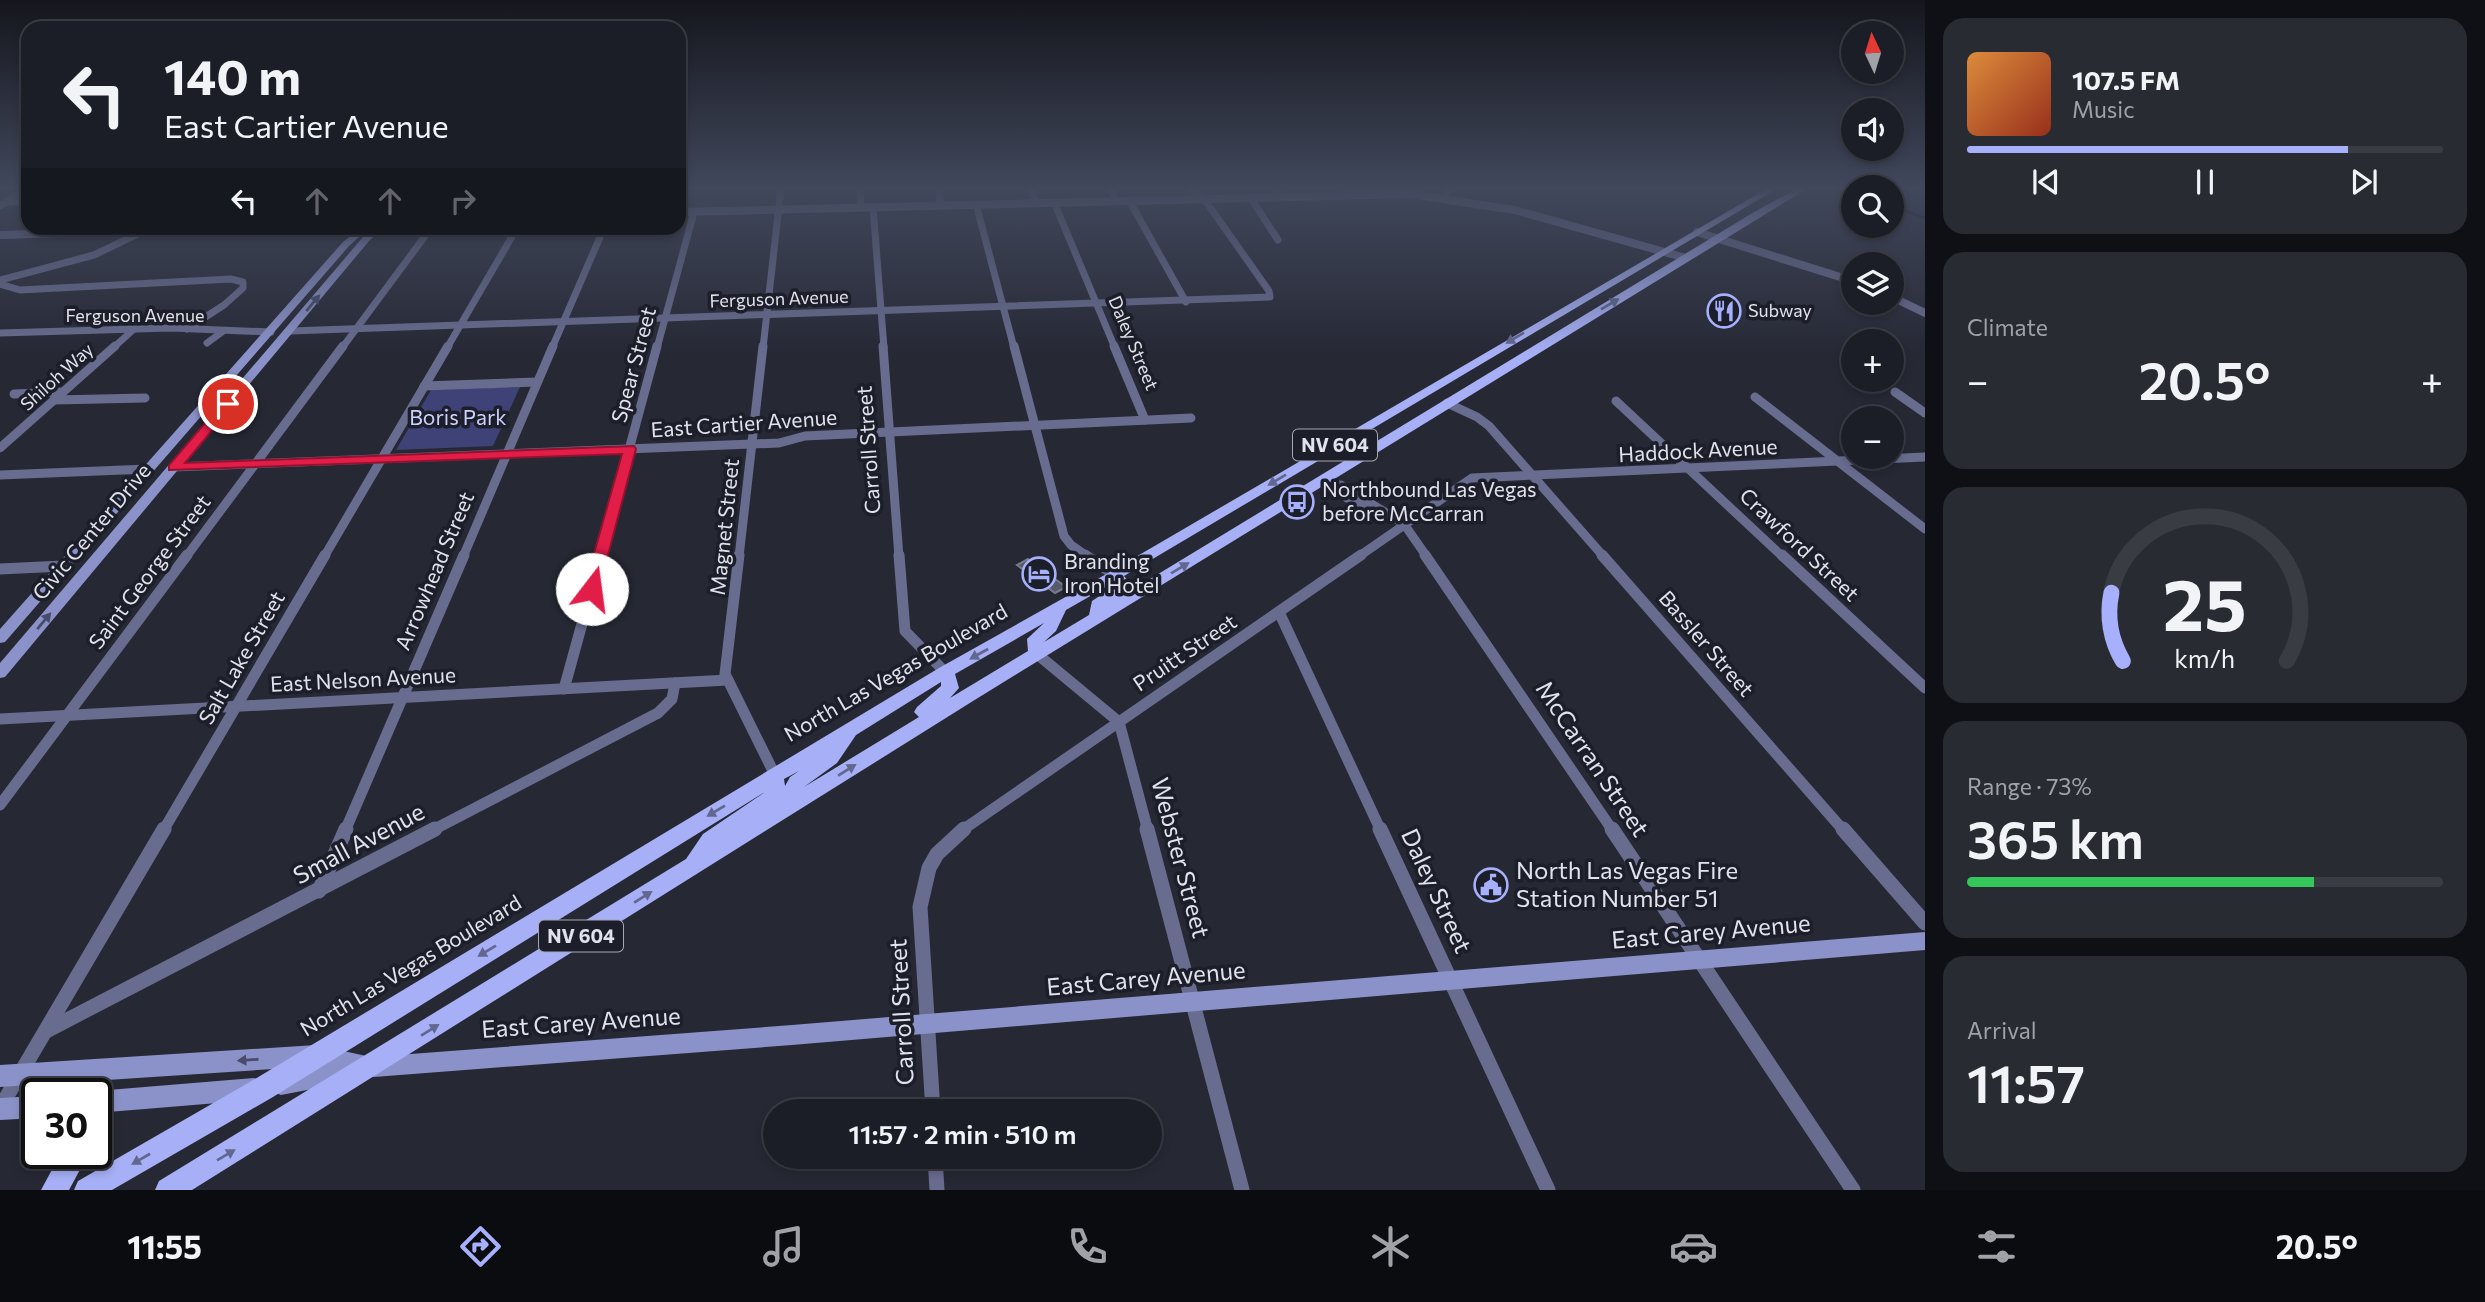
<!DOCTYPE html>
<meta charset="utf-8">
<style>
body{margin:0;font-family:Commissioner,sans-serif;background:#292b33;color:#f1f3f6;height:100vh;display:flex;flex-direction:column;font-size:26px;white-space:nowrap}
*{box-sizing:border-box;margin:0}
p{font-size:23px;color:#a0a2a7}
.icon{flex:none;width:38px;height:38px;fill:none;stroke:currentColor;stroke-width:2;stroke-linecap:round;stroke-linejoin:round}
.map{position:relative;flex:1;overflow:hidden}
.details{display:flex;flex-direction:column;gap:18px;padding:18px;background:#0f1015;width:560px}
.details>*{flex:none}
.top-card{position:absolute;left:21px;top:21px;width:665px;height:214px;border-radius:21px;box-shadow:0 4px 10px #0003,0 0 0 2px #3a3c44;background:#1c1e27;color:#f1f3f6;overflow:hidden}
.needle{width:46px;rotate:356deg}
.tools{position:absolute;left:1841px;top:21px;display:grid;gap:14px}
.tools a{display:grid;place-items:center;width:63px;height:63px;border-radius:50%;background:#1c1e27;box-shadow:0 4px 10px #0003,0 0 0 2px #3a3c44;font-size:35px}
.speed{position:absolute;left:21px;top:1078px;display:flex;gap:14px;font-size:35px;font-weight:700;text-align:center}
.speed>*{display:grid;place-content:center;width:91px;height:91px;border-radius:50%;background:#1c1e27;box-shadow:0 4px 10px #0003,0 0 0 2px #3a3c44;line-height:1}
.speed .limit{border:4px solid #111;border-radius:10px;background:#fff;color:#111}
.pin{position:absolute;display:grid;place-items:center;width:60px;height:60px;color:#fff;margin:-30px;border:4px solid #fff;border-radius:50%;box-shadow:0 2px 7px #0007}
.me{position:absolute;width:77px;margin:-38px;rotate:15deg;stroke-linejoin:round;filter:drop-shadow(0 0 5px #0008)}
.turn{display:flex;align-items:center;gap:24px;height:147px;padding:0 28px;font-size:32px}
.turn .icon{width:91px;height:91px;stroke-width:2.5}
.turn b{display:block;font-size:49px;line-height:60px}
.lanes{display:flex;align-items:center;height:66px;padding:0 28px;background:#0003;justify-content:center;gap:35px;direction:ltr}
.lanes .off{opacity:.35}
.big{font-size:52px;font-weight:600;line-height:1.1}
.details .card{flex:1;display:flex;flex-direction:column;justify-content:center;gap:10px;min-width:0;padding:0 24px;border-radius:21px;background:#292b33}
.details .dial{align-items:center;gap:0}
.dial svg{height:182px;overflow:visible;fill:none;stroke:#3a3c44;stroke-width:7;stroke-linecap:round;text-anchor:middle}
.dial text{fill:#f1f3f6;stroke:none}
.song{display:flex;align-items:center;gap:21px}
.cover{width:84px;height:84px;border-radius:10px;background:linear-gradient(135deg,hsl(30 70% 55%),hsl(10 70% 35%))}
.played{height:7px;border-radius:4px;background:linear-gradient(90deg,#a7b0fc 80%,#3a3c44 80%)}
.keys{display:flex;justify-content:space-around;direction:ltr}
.heat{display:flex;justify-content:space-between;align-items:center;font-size:38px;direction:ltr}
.charge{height:10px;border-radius:5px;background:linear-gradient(90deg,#34c759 73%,#3a3c44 0)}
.trip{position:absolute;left:763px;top:1099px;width:399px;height:70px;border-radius:35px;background:#1c1e27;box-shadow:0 4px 10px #0003,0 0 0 2px #3a3c44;font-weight:600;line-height:70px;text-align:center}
.tab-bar{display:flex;height:112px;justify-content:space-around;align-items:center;background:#0b0c10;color:#a0a2a7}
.tab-bar .icon{width:49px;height:49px}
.tab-bar .on{color:#a7b0fc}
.tab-bar b{font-size:32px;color:#f1f3f6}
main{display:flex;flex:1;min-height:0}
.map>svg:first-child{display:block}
</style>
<main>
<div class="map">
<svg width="1925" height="1190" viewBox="0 0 1925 1190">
<rect width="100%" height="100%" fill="#262834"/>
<polygon fill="#3e4277" points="520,387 493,446 396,450 431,390"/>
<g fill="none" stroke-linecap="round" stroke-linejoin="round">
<g stroke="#0b0238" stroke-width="2.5">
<polyline points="1823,188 1853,196"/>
<polyline points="1892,206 1925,218"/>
</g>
</g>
<polygon fill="#575968" stroke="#777a89" stroke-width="2" points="1028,559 1066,587 1055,593 1017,565"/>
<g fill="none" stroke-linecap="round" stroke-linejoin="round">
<g stroke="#686c8f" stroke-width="7">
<polyline points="860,188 861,208"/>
<polyline points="938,188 941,205"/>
<polyline points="1030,188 1036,203"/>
<polyline points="1109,188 1116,201"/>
<polyline points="1274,188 1281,196"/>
<polyline points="1446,196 1447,188"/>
<polyline points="1250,197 1278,240"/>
<polyline points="1129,200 1186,302"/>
<polyline points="9,202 28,201"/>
<polyline points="1054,202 1115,348"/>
<polyline points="976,204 1014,348"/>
<polyline points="0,206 28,188"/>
<polyline points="873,207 884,348"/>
<polyline points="0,280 94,255 146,230"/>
<polyline points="0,284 20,290 231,279 243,282 243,288 224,305 187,329"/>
<polyline points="290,331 1270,297 1269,291 1207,203 1191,188"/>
<polyline points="0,333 171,328 271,332"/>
<polyline points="207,343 222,332"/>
<polyline points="113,348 134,329"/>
<polyline points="342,348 431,228"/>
<polyline points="447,348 517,228"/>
<polyline points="552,348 604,228"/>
<polyline points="657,348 694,212"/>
<polyline points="763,348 781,188"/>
</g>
<g stroke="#686c8f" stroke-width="9">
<polyline points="883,346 899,557"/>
<polyline points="1014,346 1064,536 1071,545 1088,557"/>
<polyline points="1114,346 1145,420"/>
<polyline points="424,386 537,382"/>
<polyline points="1895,392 1925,413"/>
<polyline points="14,394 63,392"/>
<polyline points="1755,397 1925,529"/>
<polyline points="54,400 145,398"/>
<polyline points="1616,401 1783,557"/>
<polyline points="1447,403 1477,417 1489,426 1604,557"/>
<polyline points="0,448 115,346"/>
<polyline points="174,467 779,443 805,436 1191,418"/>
<polyline points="0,475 148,469"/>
<polyline points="1329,483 1347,498 1371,507"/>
<polyline points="1332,485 1341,485 1404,524 1427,557"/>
<polyline points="186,557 343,346"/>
<polyline points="324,557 448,346"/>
<polyline points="463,557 553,346"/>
<polyline points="600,557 657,346"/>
<polyline points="739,557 763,346"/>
<polyline points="1358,557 1472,478 1925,457"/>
</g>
<g stroke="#686c8f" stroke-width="11">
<polyline points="739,555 725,674 775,775"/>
<polyline points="899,555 905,631 945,672"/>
<polyline points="1085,555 1115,575"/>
<polyline points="1425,555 1613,831"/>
<polyline points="1602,555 1844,831"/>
<polyline points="1782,555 1925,688"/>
<polyline points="0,569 63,566"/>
<polyline points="1279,612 1381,831"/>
<polyline points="1037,654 1119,722 1148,831"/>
<polyline points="564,689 601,555"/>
<polyline points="0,719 728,680"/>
<polyline points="0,805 187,555"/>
<polyline points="163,831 325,555"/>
<polyline points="345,831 464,555"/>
<polyline points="431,831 658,713 672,699 675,683"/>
<polyline points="961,831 1361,555"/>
</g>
<g stroke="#686c8f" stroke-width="15">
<polyline points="1147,829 1242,1190"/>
<polyline points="1380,829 1548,1190"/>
<polyline points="1612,829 1853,1190"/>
<polyline points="1843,829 1925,923"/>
<polyline points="319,891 346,829"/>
<polyline points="48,1030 435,829"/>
<polyline points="0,1108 164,829"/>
<polyline points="933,1111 920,907 929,868 937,854 964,829"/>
<polyline points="935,1157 937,1190"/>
</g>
<g stroke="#686c8f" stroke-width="8">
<polyline points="679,212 1410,194 1515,210 1686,258"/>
<polyline points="1697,232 1853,281"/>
<polyline points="0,235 212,228"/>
<polyline points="1892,297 1925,313"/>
</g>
<g fill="#8b92ca" fill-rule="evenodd">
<polygon points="361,228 369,228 349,246 5,642 0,643 0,629 343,242"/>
<polygon points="375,228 383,228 369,241 5,677 0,678 0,663 363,237"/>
<polygon points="1925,932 1925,950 792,1045 374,1077 366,1073 354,1081 281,1095 273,1092 270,1084 273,1076 319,1066 0,1087 0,1065 316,1045 371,1057 792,1025"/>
<polygon points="254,1078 262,1081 265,1089 262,1097 254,1100 96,1113 96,1094 90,1094 96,1091"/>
<polygon points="37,1096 37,1118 0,1120 0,1098"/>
</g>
<g fill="#a7b0f7" fill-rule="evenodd">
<path d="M1768 188H1778L1124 576 1129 582 1122 596 1754 212 1798 188H1808L973 701 192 1190H155L159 1181 686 859 703 834 765 792 273 1097 112 1190H74L78 1181 255 1079 939 668 1110 572ZM1113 583 1110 589 1092 601 1089 615 1044 642 1056 631 1066 610ZM1044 623 1027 639 1028 651 950 698 959 688 955 674ZM941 682V686L917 707 914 712 919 717 804 787 837 763 856 735ZM799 771 790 777 785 786 784 779Z"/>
<polygon points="61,1153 89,1153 69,1190 41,1190"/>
</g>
</g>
<defs><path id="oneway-solid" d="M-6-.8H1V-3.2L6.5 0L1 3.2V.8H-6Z" transform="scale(1.75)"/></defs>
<g fill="#484c6a">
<use href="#oneway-solid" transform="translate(313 303) rotate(-50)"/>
<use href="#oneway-solid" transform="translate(44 621) rotate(-50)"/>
<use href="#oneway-solid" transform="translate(248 1060) rotate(176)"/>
</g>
<g fill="#626790">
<use href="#oneway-solid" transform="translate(1610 304) rotate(-31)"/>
<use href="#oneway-solid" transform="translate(1515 338) rotate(149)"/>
<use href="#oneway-solid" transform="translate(1277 480) rotate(149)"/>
<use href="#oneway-solid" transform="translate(1180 568) rotate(-31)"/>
<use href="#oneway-solid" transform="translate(979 654) rotate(151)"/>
<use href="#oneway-solid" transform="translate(847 770) rotate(-32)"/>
<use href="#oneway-solid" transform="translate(716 811) rotate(149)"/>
<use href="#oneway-solid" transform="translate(643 897) rotate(-32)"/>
<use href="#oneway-solid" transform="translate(487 951) rotate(149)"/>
<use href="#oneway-solid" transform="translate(430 1030) rotate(-32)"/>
<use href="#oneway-solid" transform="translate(226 1155) rotate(-31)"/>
<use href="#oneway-solid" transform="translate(141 1159) rotate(150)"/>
</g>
<linearGradient id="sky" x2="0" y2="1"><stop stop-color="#15161d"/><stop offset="0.53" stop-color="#41485c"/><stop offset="1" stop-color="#41485c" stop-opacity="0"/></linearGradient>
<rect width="1925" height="355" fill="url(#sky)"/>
<polygon fill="#e11d48" stroke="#92132f" stroke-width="2" points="228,400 234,404 185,463 634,446 636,449 599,589 592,595 584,589 622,454 169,470 169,465 223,402"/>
<defs>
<symbol id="restaurant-ring" viewBox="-11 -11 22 22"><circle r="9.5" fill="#1c1e2a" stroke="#a7b0fc" stroke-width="1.5"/><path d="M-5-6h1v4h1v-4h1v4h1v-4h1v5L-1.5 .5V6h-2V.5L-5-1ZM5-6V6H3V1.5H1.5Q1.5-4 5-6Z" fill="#a7b0fc"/></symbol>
<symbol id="bus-ring" viewBox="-11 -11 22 22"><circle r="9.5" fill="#1c1e2a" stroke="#a7b0fc" stroke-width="1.5"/><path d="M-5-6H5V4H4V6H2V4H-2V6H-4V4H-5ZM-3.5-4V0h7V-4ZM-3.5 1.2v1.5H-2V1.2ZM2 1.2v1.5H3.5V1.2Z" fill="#a7b0fc"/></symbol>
<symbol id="hotel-ring" viewBox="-11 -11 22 22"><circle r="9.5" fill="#1c1e2a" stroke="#a7b0fc" stroke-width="1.5"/><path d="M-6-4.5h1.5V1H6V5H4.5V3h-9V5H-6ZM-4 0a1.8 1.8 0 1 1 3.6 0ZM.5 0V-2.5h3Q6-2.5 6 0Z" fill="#a7b0fc"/></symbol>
<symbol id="civic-ring" viewBox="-11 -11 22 22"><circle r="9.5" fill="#1c1e2a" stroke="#a7b0fc" stroke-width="1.5"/><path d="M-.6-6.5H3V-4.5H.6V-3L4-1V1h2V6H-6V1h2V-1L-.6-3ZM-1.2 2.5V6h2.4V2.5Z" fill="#a7b0fc"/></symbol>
</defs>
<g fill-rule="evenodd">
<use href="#restaurant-ring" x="1705" y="292" width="38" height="38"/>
<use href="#bus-ring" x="1278" y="483" width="38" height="38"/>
<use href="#hotel-ring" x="1020" y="555" width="38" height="38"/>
<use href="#civic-ring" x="1472" y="866" width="38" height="38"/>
</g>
<g text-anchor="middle" stroke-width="7" stroke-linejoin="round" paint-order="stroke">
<g font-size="18" fill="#e1e2eb" stroke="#1c1e2a">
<text transform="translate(779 299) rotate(-2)" y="6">Ferguson Avenue</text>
<text x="135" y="322">Ferguson Avenue</text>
<text transform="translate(1133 343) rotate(67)" y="6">Daley Street</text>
<text transform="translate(57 377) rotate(-42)" y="6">Shiloh Way</text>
</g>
<g font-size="18" fill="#e1e2eb" stroke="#1c1e2a" text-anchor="start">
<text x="1748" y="317">Subway</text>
</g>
<g fill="#1c1e2a" stroke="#a6a7b1" stroke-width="2">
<rect x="1293" y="429.5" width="84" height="31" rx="5"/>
<rect x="539" y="920.5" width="84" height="31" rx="5"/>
</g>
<g font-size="19" font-weight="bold" fill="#e1e2eb">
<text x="1335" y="452">NV 604</text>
<text x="581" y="943">NV 604</text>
</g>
<g font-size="21" fill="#e1e2eb" stroke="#1c1e2a">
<text transform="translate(634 365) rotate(-75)" y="7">Spear Street</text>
<text transform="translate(744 424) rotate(-4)" y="7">East Cartier Avenue</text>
<text transform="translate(869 450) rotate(-94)" y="7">Carroll Street</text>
<text transform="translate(1698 451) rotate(-3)" y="7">Haddock Avenue</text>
<text transform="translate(725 527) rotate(-84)" y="7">Magnet Street</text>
<text transform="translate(92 532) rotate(-50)" y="7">Civic Center Drive</text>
<text transform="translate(1799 545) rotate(43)" y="7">Crawford Street</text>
<text transform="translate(435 571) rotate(-67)" y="7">Arrowhead Street</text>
<text transform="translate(150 572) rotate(-53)" y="7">Saint George Street</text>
<text transform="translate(1706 644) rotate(49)" y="7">Bassler Street</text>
<text transform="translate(1185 653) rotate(-34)" y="7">Pruitt Street</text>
<text transform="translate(242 658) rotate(-60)" y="7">Salt Lake Street</text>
<text transform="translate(896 673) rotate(-30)" y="7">North Las Vegas Boulevard</text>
<text transform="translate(363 680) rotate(-3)" y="7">East Nelson Avenue</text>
<text transform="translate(411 966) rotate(-31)" y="7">North Las Vegas Boulevard</text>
</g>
<g font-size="21" fill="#ccd2fd" stroke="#1c1e2a">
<text x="458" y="425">Boris Park</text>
</g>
<g font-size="21" fill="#e1e2eb" stroke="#1c1e2a" text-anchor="start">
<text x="1322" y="497">Northbound Las Vegas<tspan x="1322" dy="24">before McCarran</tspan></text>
<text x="1064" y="569">Branding<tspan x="1064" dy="24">Iron Hotel</tspan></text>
</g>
<g font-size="24" fill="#e1e2eb" stroke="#1c1e2a">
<text transform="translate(1592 759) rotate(56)" y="8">McCarran Street</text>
<text transform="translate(359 844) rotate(-28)" y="8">Small Avenue</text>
<text transform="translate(1180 858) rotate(75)" y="8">Webster Street</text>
<text transform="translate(1436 891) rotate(65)" y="8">Daley Street</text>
<text transform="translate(1711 932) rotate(-5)" y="8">East Carey Avenue</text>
<text transform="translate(1146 979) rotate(-5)" y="8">East Carey Avenue</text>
<text transform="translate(902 1012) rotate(-93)" y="8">Carroll Street</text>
<text transform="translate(581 1023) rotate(-4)" y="8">East Carey Avenue</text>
</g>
<g font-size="24" fill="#e1e2eb" stroke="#1c1e2a" text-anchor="start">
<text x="1516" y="879">North Las Vegas Fire<tspan x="1516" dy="28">Station Number 51</tspan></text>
</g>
</g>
</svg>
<div class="tools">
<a><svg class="needle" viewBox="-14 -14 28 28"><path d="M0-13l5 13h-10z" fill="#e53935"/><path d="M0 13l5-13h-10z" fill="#a0a2a7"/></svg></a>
<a><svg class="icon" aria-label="sound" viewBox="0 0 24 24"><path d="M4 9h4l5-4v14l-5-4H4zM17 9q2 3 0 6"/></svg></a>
<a><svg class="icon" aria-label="search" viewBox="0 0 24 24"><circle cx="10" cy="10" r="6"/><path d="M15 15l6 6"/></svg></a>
<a><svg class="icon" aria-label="layers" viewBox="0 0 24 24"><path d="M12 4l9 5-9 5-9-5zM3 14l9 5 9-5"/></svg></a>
<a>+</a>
<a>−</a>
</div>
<div class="speed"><div class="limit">30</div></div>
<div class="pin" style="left:228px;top:404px;background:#d93025"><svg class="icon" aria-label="arrive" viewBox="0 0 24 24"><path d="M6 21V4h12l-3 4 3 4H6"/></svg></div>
<svg class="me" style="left:592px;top:589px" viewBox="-20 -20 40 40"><circle r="19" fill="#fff"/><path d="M0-13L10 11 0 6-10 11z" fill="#e11d48"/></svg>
<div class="trip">11:57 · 2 min · 510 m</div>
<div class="top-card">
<div class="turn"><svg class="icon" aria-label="left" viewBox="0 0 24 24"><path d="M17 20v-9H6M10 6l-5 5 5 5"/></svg><div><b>140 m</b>East Cartier Avenue</div></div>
<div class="lanes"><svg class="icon" aria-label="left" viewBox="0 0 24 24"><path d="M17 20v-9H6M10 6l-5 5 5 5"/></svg><svg class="icon off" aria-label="ahead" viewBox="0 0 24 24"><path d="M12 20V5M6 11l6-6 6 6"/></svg><svg class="icon off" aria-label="ahead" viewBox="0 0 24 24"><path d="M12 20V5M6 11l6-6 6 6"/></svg><svg class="icon off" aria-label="right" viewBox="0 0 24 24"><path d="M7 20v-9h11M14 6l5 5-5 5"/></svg></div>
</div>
</div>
<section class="details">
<div class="card">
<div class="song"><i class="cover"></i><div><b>107.5 FM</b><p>Music</p></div></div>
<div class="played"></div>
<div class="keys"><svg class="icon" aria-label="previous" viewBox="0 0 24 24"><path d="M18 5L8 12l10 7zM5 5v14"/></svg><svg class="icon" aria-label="pause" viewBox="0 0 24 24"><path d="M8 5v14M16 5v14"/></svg><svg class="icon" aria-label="next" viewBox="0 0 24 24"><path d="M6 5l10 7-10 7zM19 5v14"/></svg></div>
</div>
<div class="card"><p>Climate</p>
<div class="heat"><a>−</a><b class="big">20.5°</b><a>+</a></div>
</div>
<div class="card dial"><svg viewBox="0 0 100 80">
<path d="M14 69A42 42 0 1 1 86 69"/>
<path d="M14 69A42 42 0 0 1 9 39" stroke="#a7b0fc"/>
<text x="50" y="56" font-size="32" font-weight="700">25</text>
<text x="50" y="72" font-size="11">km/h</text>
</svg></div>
<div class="card"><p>Range · 73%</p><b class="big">365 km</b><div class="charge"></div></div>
<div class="card"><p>Arrival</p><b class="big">11:57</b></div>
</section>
</main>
<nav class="tab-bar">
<b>11:55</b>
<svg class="icon on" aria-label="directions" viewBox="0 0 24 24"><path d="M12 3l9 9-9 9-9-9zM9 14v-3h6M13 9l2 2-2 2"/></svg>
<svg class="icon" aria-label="music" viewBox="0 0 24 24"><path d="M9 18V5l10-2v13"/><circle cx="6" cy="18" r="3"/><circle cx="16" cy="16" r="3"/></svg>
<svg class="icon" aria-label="phone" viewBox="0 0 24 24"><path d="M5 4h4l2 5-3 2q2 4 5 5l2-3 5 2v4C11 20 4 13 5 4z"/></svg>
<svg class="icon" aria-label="climate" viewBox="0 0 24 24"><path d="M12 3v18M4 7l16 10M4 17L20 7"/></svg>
<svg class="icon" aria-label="car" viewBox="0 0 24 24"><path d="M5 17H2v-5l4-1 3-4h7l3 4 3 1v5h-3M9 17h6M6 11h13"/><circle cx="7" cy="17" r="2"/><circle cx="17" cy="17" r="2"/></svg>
<svg class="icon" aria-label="filters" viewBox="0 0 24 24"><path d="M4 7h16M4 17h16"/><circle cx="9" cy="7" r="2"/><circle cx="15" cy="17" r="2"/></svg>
<b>20.5°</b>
</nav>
